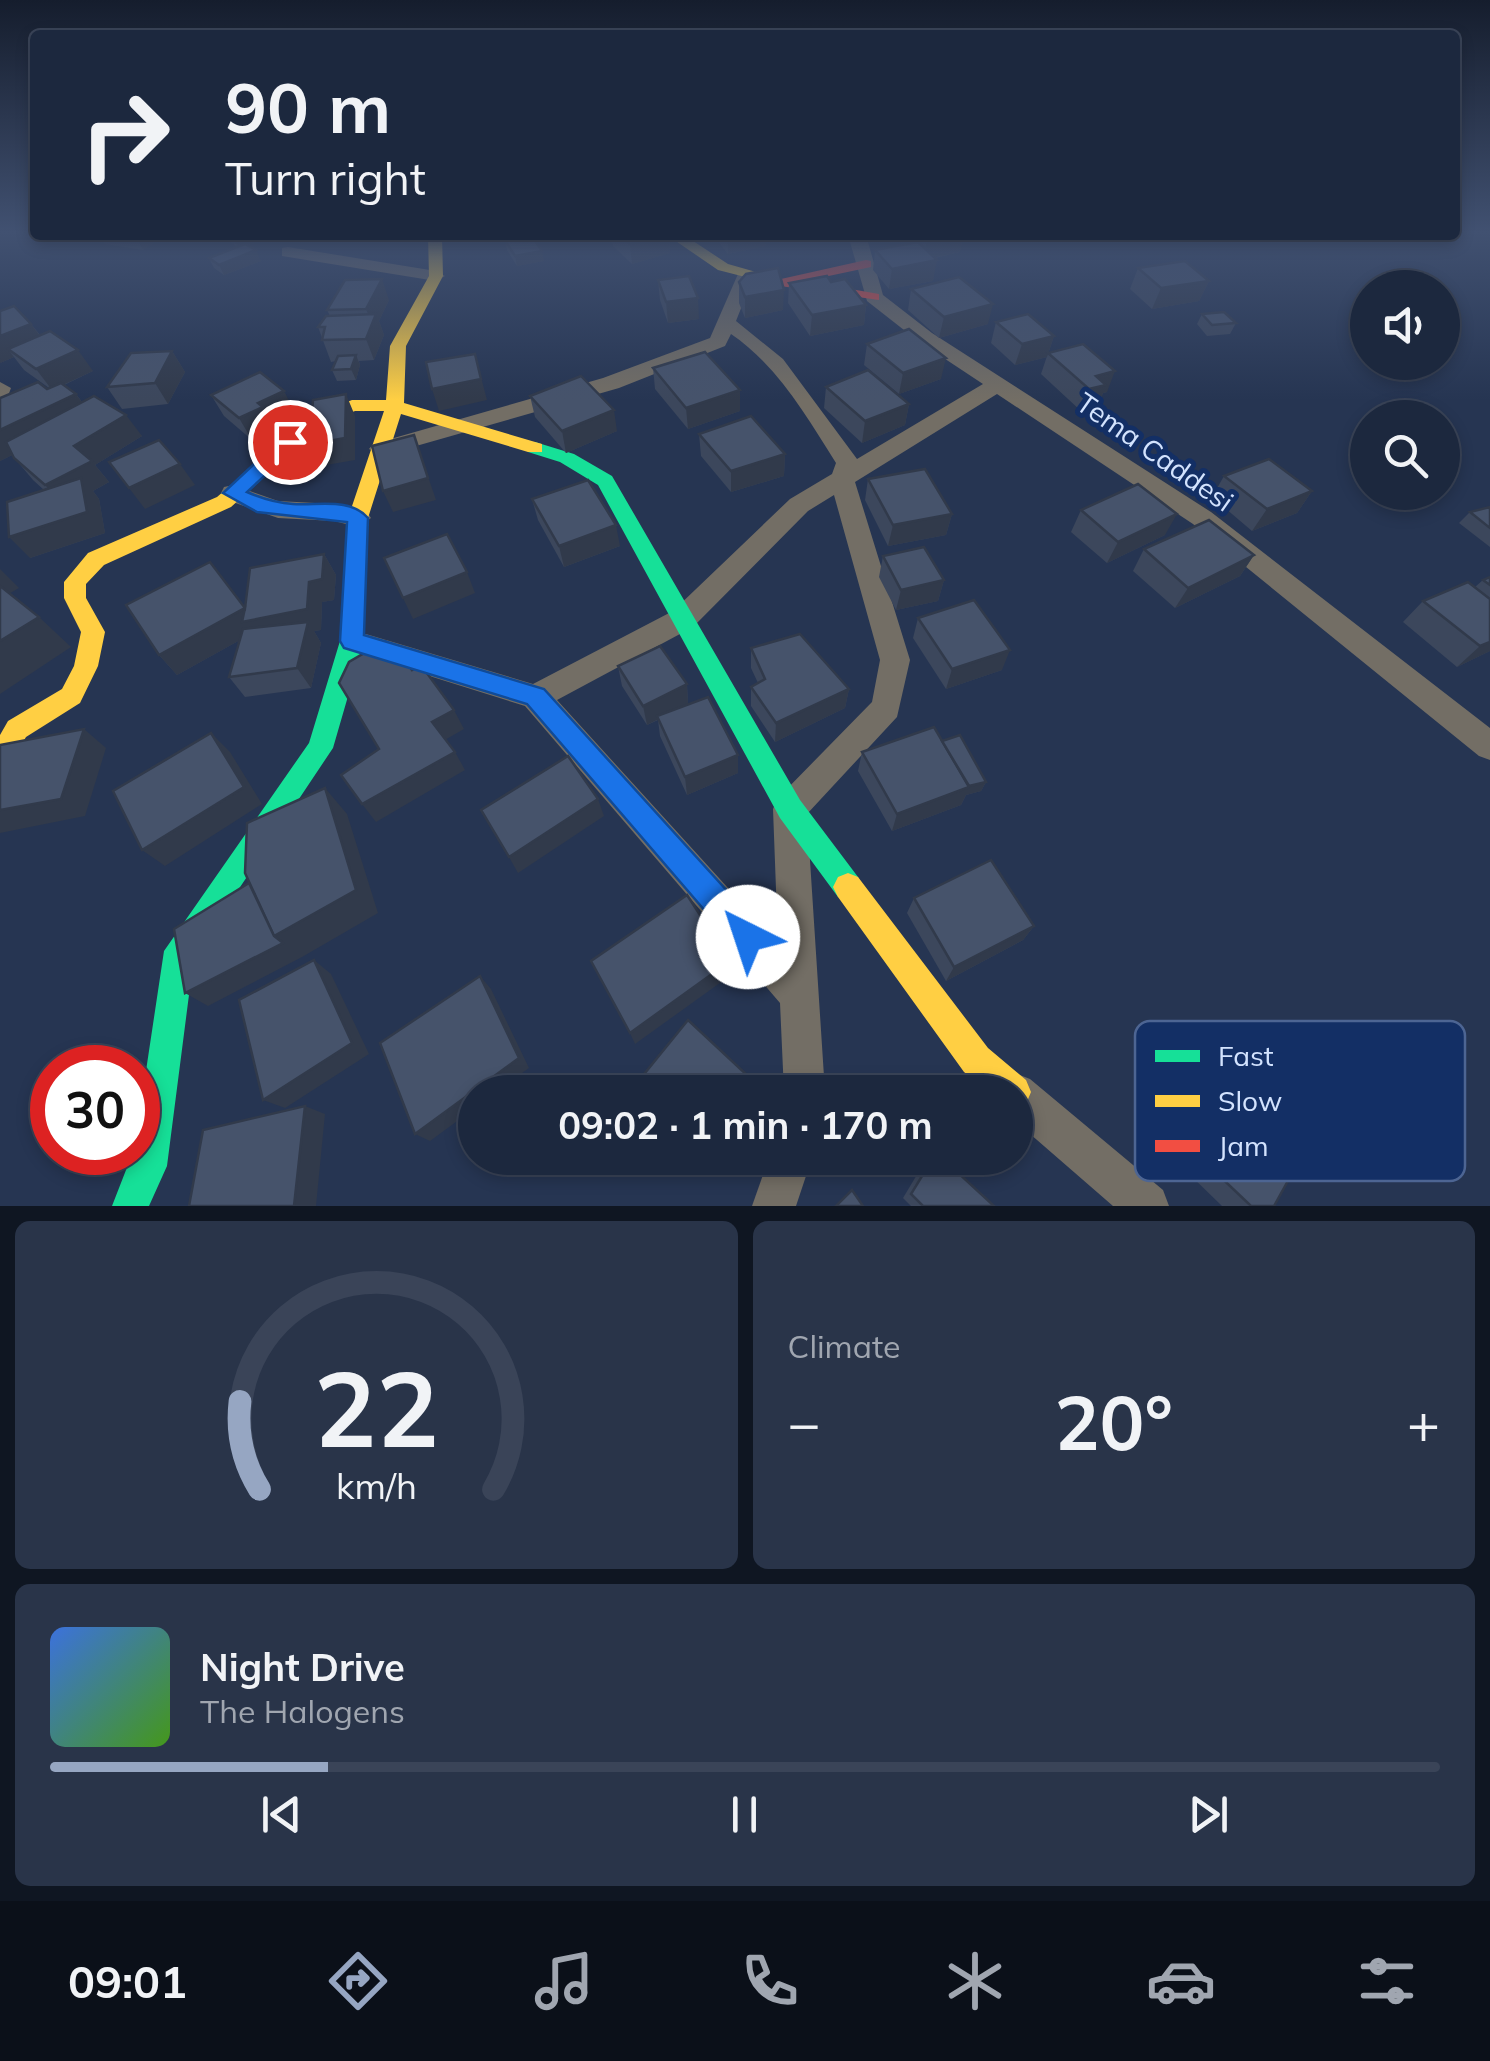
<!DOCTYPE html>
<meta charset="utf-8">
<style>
body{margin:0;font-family:Mulish,sans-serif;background:#293449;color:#f1f3f6;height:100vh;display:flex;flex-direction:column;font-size:38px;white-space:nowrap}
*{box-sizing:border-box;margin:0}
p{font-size:32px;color:#a0a6b0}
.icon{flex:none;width:55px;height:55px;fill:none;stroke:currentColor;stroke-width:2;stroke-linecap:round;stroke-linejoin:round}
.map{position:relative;height:1206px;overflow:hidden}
.side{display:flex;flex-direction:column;gap:15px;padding:15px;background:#0f1622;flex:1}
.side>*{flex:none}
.hud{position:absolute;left:30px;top:30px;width:1430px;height:210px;border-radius:10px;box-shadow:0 5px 15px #0003,0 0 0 2px #3a4458;background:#1c283e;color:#f1f3f6;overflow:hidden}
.tools{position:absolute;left:1350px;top:270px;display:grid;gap:20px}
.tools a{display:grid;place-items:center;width:110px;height:110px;border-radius:50%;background:#1c283e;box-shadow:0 5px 15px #0003,0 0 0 2px #3a4458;font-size:50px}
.speed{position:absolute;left:30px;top:1045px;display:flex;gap:20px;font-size:50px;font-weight:700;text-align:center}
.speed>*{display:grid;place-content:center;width:130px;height:130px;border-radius:50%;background:#1c283e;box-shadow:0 5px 15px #0003,0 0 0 2px #3a4458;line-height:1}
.speed .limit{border:15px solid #d22;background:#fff;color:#111}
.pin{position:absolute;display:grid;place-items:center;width:85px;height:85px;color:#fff;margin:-42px;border:5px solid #fff;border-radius:50%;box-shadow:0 2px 10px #0007}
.me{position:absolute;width:110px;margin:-55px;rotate:319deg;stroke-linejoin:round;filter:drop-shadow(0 0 8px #0008)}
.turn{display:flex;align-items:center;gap:35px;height:210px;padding:0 30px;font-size:45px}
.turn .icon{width:130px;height:130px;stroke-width:2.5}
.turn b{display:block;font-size:70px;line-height:85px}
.big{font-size:75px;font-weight:700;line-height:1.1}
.side .widget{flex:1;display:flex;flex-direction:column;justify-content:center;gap:15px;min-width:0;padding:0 35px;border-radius:15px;background:#293449}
.side .dial{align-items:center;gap:0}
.dial svg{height:260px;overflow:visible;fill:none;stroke:#3a4458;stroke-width:7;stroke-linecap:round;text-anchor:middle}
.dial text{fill:#f1f3f6;stroke:none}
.song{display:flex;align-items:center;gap:30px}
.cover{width:120px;height:120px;border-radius:15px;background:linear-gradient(135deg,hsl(220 70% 55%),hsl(100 70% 35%))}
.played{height:10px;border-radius:5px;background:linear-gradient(90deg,#96a6c2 20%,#3a4458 20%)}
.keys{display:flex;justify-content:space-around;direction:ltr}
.heat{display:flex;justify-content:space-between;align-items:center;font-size:55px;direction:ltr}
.side .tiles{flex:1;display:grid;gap:15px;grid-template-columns:1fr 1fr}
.widget:last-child{grid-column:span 2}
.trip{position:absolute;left:458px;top:1075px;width:575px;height:100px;border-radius:50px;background:#1c283e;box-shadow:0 5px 15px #0003,0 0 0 2px #3a4458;font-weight:700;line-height:100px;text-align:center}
.tab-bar{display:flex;height:160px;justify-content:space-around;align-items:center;background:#0b1019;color:#a0a6b0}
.tab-bar .icon{width:70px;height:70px}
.tab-bar .on{color:#96a6c2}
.tab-bar b{font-size:45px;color:#f1f3f6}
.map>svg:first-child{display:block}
</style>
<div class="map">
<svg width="1490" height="1206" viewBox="0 0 1490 1206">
<rect width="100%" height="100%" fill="#263552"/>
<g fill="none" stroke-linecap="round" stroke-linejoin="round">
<g fill="#736e65" fill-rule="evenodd">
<path d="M848 235H866L883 295 932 333 1211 512 1490 728V760L1479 756 1193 524 997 394 855 482 910 660 897 717 807 814 825 1092H784L780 1003 525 706 356 653 352 645 356 637 366 634 533 684 673 611 790 499 832 474 836 463C807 417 777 365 731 334L725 346 619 388 381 456 369 449 373 444 603 378 710 338 738 274 744 273 753 278 736 321 783 359 857 459 983 384 918 341 867 301ZM834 495 880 660 872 702 778 798 773 809 778 943 557 700 693 627 808 511Z"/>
<polygon points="288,247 436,271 445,276 436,281 282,256 282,248"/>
<polygon points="0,382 11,388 8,396 0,397"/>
<polygon points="233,485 278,501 334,504 367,512 371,518 358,527 334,521 278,518 224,499 221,493 224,487"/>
<polygon points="1015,1073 1030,1079 1163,1190 1169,1206 1113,1206 1015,1121 1015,1092 995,1092 1000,1079"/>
<polygon points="769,1158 812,1158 796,1206 752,1206"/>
</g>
<g fill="#16e098" fill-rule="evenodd">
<polygon points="535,442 574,454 612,476 800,800 858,877 863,887 858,897 848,901 838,897 780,818 598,485 560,462 528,452 526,448"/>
<polygon points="356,550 367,558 364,641 333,748 194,956 167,1166 149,1206 112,1206 133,1152 138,1152 138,1124 164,951 309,743 340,641 345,558"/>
</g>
<g fill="#ffcf43" fill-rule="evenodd">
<polygon points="428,235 442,235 443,276 406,346 404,403 542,444 542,452 528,452 401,414 368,518 367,558 356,566 345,558 348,518 384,411 355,411 323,424 231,507 104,565 86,584 86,598 105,632 98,666 80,703 26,737 9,766 0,770 0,735 8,721 62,689 74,666 81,632 64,598 64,582 88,553 217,497 311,416 352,400 386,400 390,346 429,276"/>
<polygon points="667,235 684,235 728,264 788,281 780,286 718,270"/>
<polygon points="848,873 858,877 988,1048 1026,1080 1031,1092 1026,1104 1015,1109 1015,1092 989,1092 964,1072 838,897 833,887 838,877"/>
</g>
<polygon fill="#f24e42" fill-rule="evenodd" points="866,260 871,261 871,267 805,281 879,294 879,300 780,286 772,281"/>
</g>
<g fill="#3c475c">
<polygon points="99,235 165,235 143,250 105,244"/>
<polygon points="223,235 277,235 277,236 248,245 261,261 224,275 214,268 209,258 237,247"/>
<polygon points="516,235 560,235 536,242 544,261 517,266 507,250 505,240 517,237"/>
<polygon points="611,235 669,235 670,253 632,264 613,246"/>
<polygon points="713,235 766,235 765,246 728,254"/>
<polygon points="910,235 963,235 960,252 935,258 933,281 889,289 873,270 875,250 908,244"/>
<polygon points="1138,268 1209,281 1199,301 1152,309 1130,289"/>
<polygon points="658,280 699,319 668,323 660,300"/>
<polygon points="739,282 783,310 745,318 739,303"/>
<polygon points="831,282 866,305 864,325 810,336 788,303 789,283"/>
<polygon points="911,289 988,324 939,338 908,310"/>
<polygon points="389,300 379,321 384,335 374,360 359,361 360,365 356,380 337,381 332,370 336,361 331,362 318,327 330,316 327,310"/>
<polygon points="1202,314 1236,323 1230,334 1207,336 1197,324"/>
<polygon points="996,322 1054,336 1047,357 1015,365 991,343"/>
<polygon points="31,324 40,335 93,371 64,385 76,394 82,402 142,436 95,465 109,482 93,491 99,499 105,533 30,558 44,490 33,480 12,455 0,461 0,398 49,388 24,370 14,357 0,363"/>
<polygon points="867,344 941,379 899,394 864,365"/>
<polygon points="172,351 185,372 168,404 122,409 107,387"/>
<polygon points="1048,353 1107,392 1103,393 1098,406 1081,411 1041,374"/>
<polygon points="653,368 740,390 740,411 688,429 655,389"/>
<polygon points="826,387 909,404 905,425 862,443 824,408"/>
<polygon points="211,395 295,412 272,423 274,428 252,440 224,416"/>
<polygon points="530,396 617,431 566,453 535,417"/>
<polygon points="699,434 785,454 784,476 731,492 701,456"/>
<polygon points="1224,476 1312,491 1297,513 1252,531 1212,497"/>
<polygon points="868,479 952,514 946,535 888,546 865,500"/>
<polygon points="532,499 620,546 564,567 538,520"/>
<polygon points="1490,507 1490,547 1459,523 1470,512"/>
<polygon points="1081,510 1165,535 1107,563 1071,532"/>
<polygon points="1144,549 1254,555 1240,576 1175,608 1133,571"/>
<polygon points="324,554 336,575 334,600 322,602 321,630 314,631 321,643 311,688 245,697 229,677 240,640 177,675 159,655 245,608"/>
<polygon points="883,556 944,580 938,601 896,610 879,577"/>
<polygon points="1490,577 1490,651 1457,667 1403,622 1423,601 1475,587 1483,580"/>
<polygon points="918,618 1002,670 946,689 913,638"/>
<polygon points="751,648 849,689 845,708 775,742 751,706 751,687 758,683 751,668"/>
<polygon points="618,666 687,684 688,704 738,773 687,795 660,736 658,720 647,725 622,686"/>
<polygon points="942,741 986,782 981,791 966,795 961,805 892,831 858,771 862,752"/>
<polygon points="914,898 1034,926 1023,940 946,981 907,913"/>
<polygon points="1212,1067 1274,1206 1222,1206 1152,1138 1192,1077"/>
<polygon points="645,1073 765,1092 660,1092 650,1082"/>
<polygon points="927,1158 942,1158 994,1206 911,1206 903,1198"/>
</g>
<g fill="#313a4b">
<polygon points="135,235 165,235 143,250"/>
<polygon points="232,235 277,235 277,236 239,248"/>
<polygon points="295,235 334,235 299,243"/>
<polygon points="454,235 478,235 456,241"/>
<polygon points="524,235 560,235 526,245"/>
<polygon points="663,235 669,235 670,253 632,264 630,244"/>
<polygon points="728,235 766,235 765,246 728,254"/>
<polygon points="952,235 963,235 960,252 923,260 927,240"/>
<polygon points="256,250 261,261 224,275 219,265"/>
<polygon points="542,251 544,261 517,266 515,256"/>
<polygon points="937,260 933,281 889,289 892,269"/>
<polygon points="382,279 389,300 379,321 384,335 374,360 366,339 372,324 366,309"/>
<polygon points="1209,281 1199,301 1152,309 1161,288"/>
<polygon points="784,290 783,310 745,318 745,297"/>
<polygon points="698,298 699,319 668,323 666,302"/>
<polygon points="993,304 988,324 939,338 944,317"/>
<polygon points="866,305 864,325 810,336 812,315"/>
<polygon points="31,324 47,345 8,349 14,357 0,363 0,336"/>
<polygon points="1054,336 1047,357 1015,365 1022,344"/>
<polygon points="78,350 93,371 52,390 36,369"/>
<polygon points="172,351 185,372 168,404 155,383"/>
<polygon points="475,354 487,400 439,411 432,389"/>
<polygon points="356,355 360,365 356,380 351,369"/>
<polygon points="946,358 941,379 899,394 903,373"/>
<polygon points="1115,371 1107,392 1103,393 1098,406 1081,411 1089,389 1096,376"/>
<polygon points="740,390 740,411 688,429 686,408"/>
<polygon points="284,391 295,412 272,423 274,428 252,440 239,418 258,403"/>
<polygon points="76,394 92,416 0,461 0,430"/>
<polygon points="346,394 355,416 355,460 292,471 280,450"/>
<polygon points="909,404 905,425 862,443 865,421"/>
<polygon points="614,410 617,431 566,453 562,431"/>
<polygon points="126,415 142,436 95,465 109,482 93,491 99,499 105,533 30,558 9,537 64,507 45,485 74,446"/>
<polygon points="414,435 436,500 393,512 383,491"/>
<polygon points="785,454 784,476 731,492 731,471"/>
<polygon points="180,464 195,485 145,509 129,488"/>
<polygon points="1312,491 1297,513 1252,531 1267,509"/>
<polygon points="952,514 946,535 888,546 893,525"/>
<polygon points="1177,514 1165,535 1107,563 1118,542"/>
<polygon points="616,525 620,546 564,567 559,546"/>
<polygon points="324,554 336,575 334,600 322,602 321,630 314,631 321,643 311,688 297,668 251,634 177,675 159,655 245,608 309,582"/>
<polygon points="1254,555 1240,576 1175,608 1188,588"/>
<polygon points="0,569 19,588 0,599"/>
<polygon points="467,572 475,593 413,619 403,598"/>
<polygon points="944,580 938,601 896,610 901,590"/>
<polygon points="39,617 71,647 0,694 0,641"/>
<polygon points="1490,642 1490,651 1457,667 1480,646"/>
<polygon points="1010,650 1002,670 946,689 952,669"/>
<polygon points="687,684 688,704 647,725 643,706"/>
<polygon points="849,689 845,708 775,742 776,723"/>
<polygon points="454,710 464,729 443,741 432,722"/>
<polygon points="84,729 106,748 85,816 0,833 0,810"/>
<polygon points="211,733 230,752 262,804 165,866 142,850"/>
<polygon points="455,752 465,770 376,822 362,804"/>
<polygon points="738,755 738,773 687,795 685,777"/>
<polygon points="986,782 981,791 966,795 961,805 892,831 897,814 961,788"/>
<polygon points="325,788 347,814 378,913 302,957 208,1006 185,993 274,936"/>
<polygon points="598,799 604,816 518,873 509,857"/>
<polygon points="1034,926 1023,940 946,981 954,967"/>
<polygon points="314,960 331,974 369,1054 285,1108 263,1100"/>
<polygon points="730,961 731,975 635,1044 630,1033"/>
<polygon points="480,976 491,989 529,1068 496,1092 475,1092 475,1108 430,1141 415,1134"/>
<polygon points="305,1106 325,1114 316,1206 294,1206"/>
</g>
<g fill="#46536b" stroke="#313a4b" stroke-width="2.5">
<polygon points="523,235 531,235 542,251 515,256 505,240"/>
<polygon points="619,235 663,235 630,244"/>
<polygon points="921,235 952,235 927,240"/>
<polygon points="918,242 937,260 892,269 875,250"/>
<polygon points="245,244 256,250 219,265 209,258"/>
<polygon points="1185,261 1209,281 1161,288 1138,268"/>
<polygon points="778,268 784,290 745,297 739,282 746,274"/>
<polygon points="689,276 698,298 666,302 658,280"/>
<polygon points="827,276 831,282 845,279 866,305 812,315 789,283"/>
<polygon points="959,277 993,304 944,317 911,289"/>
<polygon points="382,279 366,309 327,310 345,280"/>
<polygon points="14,306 31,324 0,336 0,311"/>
<polygon points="1224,312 1236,323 1212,325 1202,314"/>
<polygon points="376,314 366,339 322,340 325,327 318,327 326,316"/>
<polygon points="1028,314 1054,336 1022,344 996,322"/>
<polygon points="909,329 946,358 903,373 867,344"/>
<polygon points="50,331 78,350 36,369 8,349"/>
<polygon points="1083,344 1115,371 1096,376 1106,385 1089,389 1048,353"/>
<polygon points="172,351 155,383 107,387 131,353"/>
<polygon points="705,352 740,390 686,408 653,368"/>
<polygon points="475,354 481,379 432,389 426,362"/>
<polygon points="356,355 351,369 332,370 338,356"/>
<polygon points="868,370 909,404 865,421 826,387"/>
<polygon points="260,372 284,391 258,403 263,407 239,418 211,395"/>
<polygon points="581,376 614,410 562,431 530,396"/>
<polygon points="38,382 47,389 61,383 76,394 0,430 0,398"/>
<polygon points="346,394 345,438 280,450 283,419 312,414 313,400"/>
<polygon points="94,396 126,415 74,446 92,461 45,485 14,458 6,442"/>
<polygon points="751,416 785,454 731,471 699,434"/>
<polygon points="414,435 428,478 383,491 372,446"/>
<polygon points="159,440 180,464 129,488 109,462"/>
<polygon points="1269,459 1312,491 1267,509 1224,476"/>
<polygon points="925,469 952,514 893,525 868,479"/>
<polygon points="81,478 87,512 9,537 7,502"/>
<polygon points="588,480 616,525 559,546 532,499"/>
<polygon points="1138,484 1177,514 1118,542 1081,510"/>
<polygon points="1490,507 1490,528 1470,512"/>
<polygon points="1209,520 1254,555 1188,588 1144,549"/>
<polygon points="447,534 467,572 403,598 384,558"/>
<polygon points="924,547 944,580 901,590 883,556"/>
<polygon points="324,554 322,579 309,582 307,609 242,622 245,608 159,655 126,605 210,562 245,608 250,568"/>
<polygon points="1490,577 1490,585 1483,580"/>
<polygon points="1468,582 1490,599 1490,642 1480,646 1423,601"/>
<polygon points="0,586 39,617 0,641"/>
<polygon points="974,600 1010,650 952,669 918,618"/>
<polygon points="308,622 297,668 229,677 243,629"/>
<polygon points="800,634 849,689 776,723 751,687 765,679 751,648"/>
<polygon points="385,641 399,650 412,670 421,665 454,710 432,722 455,752 362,804 341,775 379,749 339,683 349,662"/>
<polygon points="660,646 687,684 643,706 618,666"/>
<polygon points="708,697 738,755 685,777 657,716"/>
<polygon points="934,727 969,787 897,814 862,752"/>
<polygon points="84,729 61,799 0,810 0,745"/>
<polygon points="211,733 244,787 142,850 113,791"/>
<polygon points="960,735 986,782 969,786 942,741"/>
<polygon points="568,756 598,799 509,857 481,810"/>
<polygon points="325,788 356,890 274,936 245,873 247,823"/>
<polygon points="991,860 1034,926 954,967 914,898"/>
<polygon points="249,883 274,936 283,943 185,993 174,929"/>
<polygon points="687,895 730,961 630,1033 591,961"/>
<polygon points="314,960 352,1043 263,1100 239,1000"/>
<polygon points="480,976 519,1058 415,1134 380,1043"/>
<polygon points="688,1020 765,1092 665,1092 645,1073"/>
<polygon points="1212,1067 1305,1150 1274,1206 1251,1206 1171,1130"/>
<polygon points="305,1106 294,1206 189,1206 203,1130"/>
<polygon points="933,1158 942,1158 994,1206 923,1206 911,1194"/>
<polygon points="852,1190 863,1206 836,1206"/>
</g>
<linearGradient id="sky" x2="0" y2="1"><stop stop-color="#151d2d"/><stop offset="0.58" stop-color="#415171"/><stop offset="1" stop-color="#415171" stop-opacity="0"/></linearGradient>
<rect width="1490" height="400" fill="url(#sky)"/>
<path fill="#1a73e8" stroke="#114b97" stroke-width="2.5" d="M290 435 297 437V446L247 492C261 498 277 503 293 504 317 506 350 497 368 518L364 635 544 689 759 926 764 937 759 948 748 952 737 948 527 704 344 648 340 641 347 522 257 512 223 493 283 437Z"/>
<g text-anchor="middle" stroke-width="10" stroke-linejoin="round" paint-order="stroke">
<g font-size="28" fill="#d3e3fe" stroke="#132f65">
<text transform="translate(1155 452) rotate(35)" y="10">Tema Caddesi</text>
</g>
</g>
<rect x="1135" y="1021" width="330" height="160" rx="15" fill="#132f65" stroke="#4d6593" stroke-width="2.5"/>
<rect x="1155" y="1050" width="45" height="12" fill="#16e098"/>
<rect x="1155" y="1095" width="45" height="12" fill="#ffcf43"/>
<rect x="1155" y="1140" width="45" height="12" fill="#f24e42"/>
<g font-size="28" fill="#d3e3fe">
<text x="1218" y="1066">Fast</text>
<text x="1218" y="1111">Slow</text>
<text x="1218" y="1156">Jam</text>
</g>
</svg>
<div class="tools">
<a><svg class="icon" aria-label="sound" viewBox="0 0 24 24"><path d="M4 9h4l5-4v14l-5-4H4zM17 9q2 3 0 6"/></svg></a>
<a><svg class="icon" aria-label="search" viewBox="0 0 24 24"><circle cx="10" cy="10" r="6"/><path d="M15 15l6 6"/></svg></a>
</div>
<div class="speed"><div class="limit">30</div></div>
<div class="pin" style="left:290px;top:442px;background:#d93025"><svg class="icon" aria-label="arrive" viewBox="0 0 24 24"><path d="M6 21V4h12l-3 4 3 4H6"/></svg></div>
<svg class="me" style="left:748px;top:937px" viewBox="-20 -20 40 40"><circle r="19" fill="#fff"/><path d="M0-13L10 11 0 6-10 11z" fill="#1a73e8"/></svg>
<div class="trip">09:02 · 1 min · 170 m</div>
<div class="hud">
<div class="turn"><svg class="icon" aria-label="right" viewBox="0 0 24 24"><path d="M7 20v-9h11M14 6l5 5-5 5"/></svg><div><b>90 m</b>Turn right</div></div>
</div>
</div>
<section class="side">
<div class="tiles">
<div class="widget dial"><svg viewBox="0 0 100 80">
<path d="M14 69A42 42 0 1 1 86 69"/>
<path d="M14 69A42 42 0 0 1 8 42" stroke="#96a6c2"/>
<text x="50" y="56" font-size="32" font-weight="700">22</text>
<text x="50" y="72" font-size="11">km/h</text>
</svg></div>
<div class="widget"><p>Climate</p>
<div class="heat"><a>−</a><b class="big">20°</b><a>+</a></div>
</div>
<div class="widget">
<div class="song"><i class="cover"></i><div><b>Night Drive</b><p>The Halogens</p></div></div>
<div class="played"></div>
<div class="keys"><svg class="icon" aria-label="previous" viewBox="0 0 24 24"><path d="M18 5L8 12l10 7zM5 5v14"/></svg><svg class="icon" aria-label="pause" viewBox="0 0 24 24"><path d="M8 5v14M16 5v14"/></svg><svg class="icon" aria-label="next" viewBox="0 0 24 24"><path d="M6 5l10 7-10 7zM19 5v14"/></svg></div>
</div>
</div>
</section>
<nav class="tab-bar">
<b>09:01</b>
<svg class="icon on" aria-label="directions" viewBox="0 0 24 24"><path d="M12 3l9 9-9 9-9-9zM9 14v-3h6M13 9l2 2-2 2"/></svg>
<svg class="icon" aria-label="music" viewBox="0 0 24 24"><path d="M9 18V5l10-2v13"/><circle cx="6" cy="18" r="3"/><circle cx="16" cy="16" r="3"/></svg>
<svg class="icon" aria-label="phone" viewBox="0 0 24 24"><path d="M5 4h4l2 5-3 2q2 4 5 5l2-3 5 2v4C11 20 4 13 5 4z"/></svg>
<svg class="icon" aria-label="climate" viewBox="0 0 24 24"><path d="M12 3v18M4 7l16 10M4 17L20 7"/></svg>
<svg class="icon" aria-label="car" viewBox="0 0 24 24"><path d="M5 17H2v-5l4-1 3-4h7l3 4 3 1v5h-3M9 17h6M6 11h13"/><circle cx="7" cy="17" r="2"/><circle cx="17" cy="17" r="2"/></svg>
<svg class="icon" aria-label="filters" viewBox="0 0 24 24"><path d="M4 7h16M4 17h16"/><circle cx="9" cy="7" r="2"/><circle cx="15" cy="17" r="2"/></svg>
</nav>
